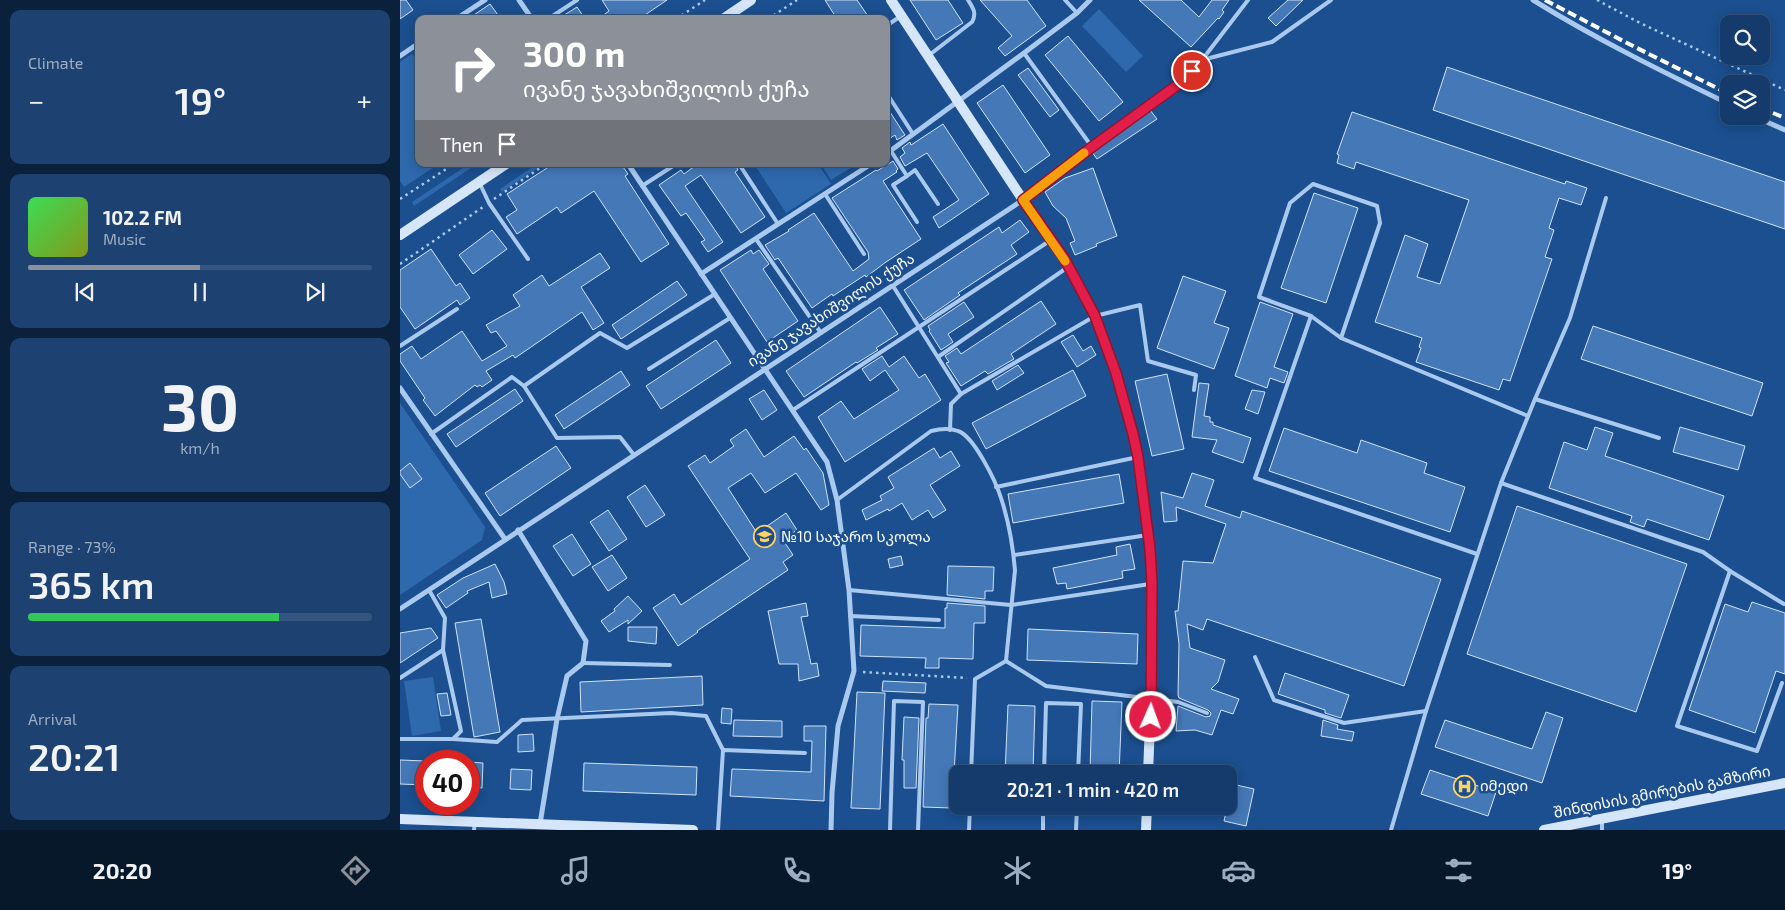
<!DOCTYPE html>
<meta charset="utf-8">
<style>
body{margin:0;font-family:"Exo 2","Noto Sans Georgian",sans-serif;background:#1d4271;color:#f1f3f6;height:100vh;display:flex;flex-direction:column;font-size:19px;white-space:nowrap}
*{box-sizing:border-box;margin:0}
p{font-size:16px;color:#9dadc1}
.icon{flex:none;width:28px;height:28px;fill:none;stroke:currentColor;stroke-width:2;stroke-linecap:round;stroke-linejoin:round}
.map{position:relative;flex:1;overflow:hidden}
.details{display:flex;flex-direction:column;gap:10px;padding:10px;background:#0b203b;width:400px}
.details>*{flex:none}
.hud{position:absolute;left:15px;top:15px;width:475px;height:152px;border-radius:10px;box-shadow:0 2px 12px #0003,0 0 0 1px #33557e;background:#8c9099;color:#fff;overflow:hidden}
.tools{position:absolute;left:1320px;top:15px;display:grid;gap:10px}
.tools a{display:grid;place-items:center;width:50px;height:50px;border-radius:10px;background:#143b6b;box-shadow:0 2px 12px #0003,0 0 0 1px #33557e;font-size:25px}
.speed{position:absolute;left:15px;top:750px;display:flex;gap:10px;font-size:25px;font-weight:700;text-align:center}
.speed>*{display:grid;place-content:center;width:65px;height:65px;border-radius:50%;background:#143b6b;box-shadow:0 2px 12px #0003,0 0 0 1px #33557e;line-height:1}
.speed .limit{border:8px solid #d22;background:#fff;color:#111}
.pin{position:absolute;display:grid;place-items:center;width:42px;height:42px;color:#fff;margin:-21px;border:2px solid #fff;border-radius:50%;box-shadow:0 1px 5px #0007}
.me{position:absolute;width:55px;margin:-28px;rotate:2deg;stroke-linejoin:round;filter:drop-shadow(0 0 4px #0008)}
.turn{display:flex;align-items:center;gap:18px;height:105px;padding:0 25px;font-size:22px}
.turn .icon{width:65px;height:65px;stroke-width:2.5}
.turn b{display:block;font-size:35px;line-height:42px}
.then{display:flex;align-items:center;height:48px;padding:0 25px;background:#0003;gap:10px;font-size:19px}
.big{font-size:38px;font-weight:600;line-height:1.1}
.details .widget{flex:1;display:flex;flex-direction:column;justify-content:center;gap:8px;min-width:0;padding:0 18px;border-radius:10px;background:#1d4271}
.details .dial{align-items:center;gap:0}
.dial b{font-size:65px;line-height:1}
.song{display:flex;align-items:center;gap:15px}
.cover{width:60px;height:60px;border-radius:8px;background:linear-gradient(135deg,hsl(130 70% 55%),hsl(70 70% 35%))}
.played{height:5px;border-radius:2px;background:linear-gradient(90deg,#8c9099 50%,#33557e 50%)}
.keys{display:flex;justify-content:space-around;direction:ltr}
.heat{display:flex;justify-content:space-between;align-items:center;font-size:28px;direction:ltr}
.charge{height:8px;border-radius:4px;background:linear-gradient(90deg,#34c759 73%,#33557e 0)}
.trip{position:absolute;left:549px;top:765px;width:288px;height:50px;border-radius:10px;background:#143b6b;box-shadow:0 2px 12px #0003,0 0 0 1px #33557e;font-weight:600;line-height:50px;text-align:center}
.menu{display:flex;height:80px;justify-content:space-around;align-items:center;background:#08182b;color:#9dadc1}
.menu .icon{width:35px;height:35px}
.menu .on{color:#8c9099}
.menu b{font-size:22px;color:#f1f3f6}
main{display:flex;flex:1;min-height:0}
.map>svg:first-child{display:block}
</style>
<main>
<section class="details">
<div class="widget"><p>Climate</p>
<div class="heat"><a>−</a><b class="big">19°</b><a>+</a></div>
</div>
<div class="widget">
<div class="song"><i class="cover"></i><div><b>102.2 FM</b><p>Music</p></div></div>
<div class="played"></div>
<div class="keys"><svg class="icon" aria-label="previous" viewBox="0 0 24 24"><path d="M18 5L8 12l10 7zM5 5v14"/></svg><svg class="icon" aria-label="pause" viewBox="0 0 24 24"><path d="M8 5v14M16 5v14"/></svg><svg class="icon" aria-label="next" viewBox="0 0 24 24"><path d="M6 5l10 7-10 7zM19 5v14"/></svg></div>
</div>
<div class="widget dial"><b>30</b><p>km/h</p></div>
<div class="widget"><p>Range · 73%</p><b class="big">365 km</b><div class="charge"></div></div>
<div class="widget"><p>Arrival</p><b class="big">20:21</b></div>
</section>
<div class="map">
<svg width="1385" height="830" viewBox="0 0 1385 830">
<rect width="100%" height="100%" fill="#1b4f8f"/>
<g fill="#2e69ad">
<polygon points="699,9 743,56 726,72 682,26"/>
<polygon points="12,54 19,63 19,164 39,164 4,187 0,181 0,62"/>
<polygon points="69,164 77,164 14,206 12,202"/>
<polygon points="137,164 144,164 102,192 100,189"/>
<polygon points="362,164 418,164 431,184 386,213 356,167"/>
<polygon points="421,164 457,164 431,180"/>
<polygon points="0,403 85,527 82,540 0,595"/>
<polygon points="33,677 41,731 12,736 4,681"/>
</g>
<g fill="#4478b7" stroke="#cfe3fa">
<polygon points="0,0 6,0 13,10 0,19"/>
<polygon points="202,0 267,0 239,19 198,19 209,11"/>
<polygon points="425,0 457,0 470,19 437,19"/>
<polygon points="510,0 548,0 563,23 536,40"/>
<polygon points="580,0 627,0 646,26 605,56 598,48 612,36"/>
<polygon points="739,0 781,0 799,17 812,0 829,0 822,10 824,12 819,19 818,18 791,47"/>
<polygon points="888,0 903,0 876,26 868,18"/>
<polygon points="90,4 101,19 68,19"/>
<polygon points="177,7 185,19 158,19"/>
<polygon points="668,36 723,102 699,121 645,55"/>
<polygon points="1047,67 1385,182 1385,229 1033,110"/>
<polygon points="628,68 659,110 650,117 618,75"/>
<polygon points="603,85 650,155 625,173 577,103"/>
<polygon points="486,106 505,135 497,140 495,135 486,141"/>
<polygon points="750,110 757,119 697,159 692,152"/>
<polygon points="952,112 1165,184 1166,181 1187,188 1181,205 1159,198 1149,228 1154,230 1145,257 1152,259 1110,381 1103,379 1099,390 1016,362 1021,348 1019,347 1022,338 975,322 1005,235 1028,244 1017,277 1040,284 1069,200 956,162 954,169 937,163 939,155 937,154"/>
<polygon points="543,124 589,194 539,228 533,217 559,200 527,153 505,166 500,157 505,153 502,148 510,142 511,145"/>
<polygon points="493,161 498,169 496,171 497,172 483,181 521,239 486,262 466,277 465,275 433,296 432,294 412,308 378,258 375,260 365,245 389,231 388,230 414,213 453,271 469,259 468,252 432,198 476,170 477,171"/>
<polygon points="153,164 221,164 228,174 225,176 269,244 241,262 194,191 161,213 157,207 117,234 106,217 117,210 107,194"/>
<polygon points="293,164 335,164 338,170 335,172 365,217 341,233 301,175 285,186 323,242 308,252 301,242 305,240 286,213 281,216 259,185 281,170 284,174 295,166"/>
<polygon points="693,168 717,236 696,244 697,246 675,255 670,243 675,241 666,218 653,206 645,192 665,178"/>
<polygon points="914,193 958,208 926,303 881,288"/>
<polygon points="620,220 629,232 611,245 617,254 558,293 560,295 524,320 504,290 599,227 602,233"/>
<polygon points="92,230 107,249 73,274 59,255"/>
<polygon points="31,249 56,286 60,283 70,298 60,305 57,300 15,329 0,307 0,270"/>
<polygon points="351,250 353,254 359,250 369,264 363,269 398,321 367,342 320,270"/>
<polygon points="200,253 210,268 181,287 204,323 193,330 182,312 115,358 113,355 86,371 92,380 82,387 80,385 77,387 75,385 35,416 23,400 25,398 0,361 0,354 12,346 21,359 62,331 82,361 107,346 96,331 91,333 86,325 120,306 113,295 142,275 149,286"/>
<polygon points="783,276 826,291 814,323 829,328 814,369 757,348"/>
<polygon points="277,281 287,295 221,339 212,325"/>
<polygon points="641,301 656,324 611,354 614,359 588,374 585,371 561,386 546,363 549,362 545,356 557,348 561,354"/>
<polygon points="564,302 574,317 548,334 553,342 541,350 529,331 530,330 528,326"/>
<polygon points="860,302 893,314 874,367 888,372 884,383 870,378 867,388 835,376"/>
<polygon points="480,307 498,334 476,348 478,350 457,363 456,362 404,397 386,371"/>
<polygon points="1193,326 1363,383 1352,416 1181,359"/>
<polygon points="673,335 683,351 691,346 696,355 677,367 661,342"/>
<polygon points="316,340 331,363 261,409 246,386"/>
<polygon points="482,356 489,367 504,356 519,378 525,374 541,400 445,462 418,417 441,401 454,419 499,390 485,370 470,381 462,369"/>
<polygon points="618,365 624,373 597,390 592,381"/>
<polygon points="673,370 686,396 586,449 572,423"/>
<polygon points="221,371 230,385 164,429 155,415"/>
<polygon points="767,374 784,449 752,456 735,381"/>
<polygon points="799,383 809,384 804,416 810,417 810,422 813,422 813,425 851,438 843,463 812,452 817,440 792,437"/>
<polygon points="115,389 123,401 56,447 47,434"/>
<polygon points="364,390 377,410 362,420 349,399"/>
<polygon points="852,390 865,392 858,414 845,409"/>
<polygon points="1195,427 1213,433 1205,456 1324,496 1309,540 1247,519 1244,527 1230,522 1232,516 1149,488 1164,442 1187,450"/>
<polygon points="1280,427 1345,446 1338,470 1273,452"/>
<polygon points="884,428 957,453 961,440 1027,463 1024,473 1065,487 1050,532 869,471"/>
<polygon points="346,429 364,457 394,436 404,450 406,448 423,473 429,505 421,510 396,473 365,493 351,473 328,488 357,533 386,513 397,530 383,540 393,555 383,562 388,570 297,631 298,632 278,646 253,608 274,594 281,605 350,559 288,466 305,455 310,463 334,446 330,440"/>
<polygon points="156,446 171,468 100,516 85,493"/>
<polygon points="534,448 540,458 551,451 560,466 530,485 546,510 533,518 528,510 512,520 502,503 489,511 488,509 466,520 462,510 482,500 480,496 494,488 488,477"/>
<polygon points="10,463 22,479 10,488 0,474 0,471"/>
<polygon points="792,473 814,480 805,506 840,518 842,511 1041,579 1004,686 807,619 803,630 787,624 790,648 825,660 818,682 811,689 839,699 833,714 821,710 812,735 795,730 776,731 778,706 806,717 810,716 811,713 808,710 779,698 778,695 779,644 775,611 778,611 783,561 813,563 826,524 776,507 777,521 764,522 761,492 783,498"/>
<polygon points="719,474 724,503 613,523 608,494"/>
<polygon points="245,485 265,515 246,527 227,497"/>
<polygon points="1117,506 1287,564 1236,712 1067,654"/>
<polygon points="208,510 227,539 209,551 190,522"/>
<polygon points="172,534 191,564 173,576 153,546"/>
<polygon points="730,544 735,569 722,571 723,578 667,589 666,583 657,584 653,568 717,555 716,547"/>
<polygon points="212,555 227,578 208,591 192,567"/>
<polygon points="501,556 503,565 490,568 488,559"/>
<polygon points="95,564 104,582 107,594 92,598 89,582 67,591 68,593 46,608 37,595 63,578"/>
<polygon points="548,566 594,567 593,591 585,591 585,599 547,595"/>
<polygon points="228,596 242,611 228,624 228,620 209,632 201,621 215,611 214,609"/>
<polygon points="1352,602 1385,613 1385,674 1376,671 1355,733 1289,710 1325,604 1348,612"/>
<polygon points="406,603 408,616 401,617 411,664 417,663 419,676 399,681 398,664 379,664 368,611"/>
<polygon points="547,603 585,606 585,623 574,623 573,659 539,658 539,668 525,668 526,658 460,656 461,625 545,628 545,608 547,608"/>
<polygon points="81,619 100,732 74,737 55,623"/>
<polygon points="228,627 257,627 256,644 228,641"/>
<polygon points="31,628 38,638 0,663 0,633"/>
<polygon points="628,629 738,634 737,664 627,660"/>
<polygon points="885,673 949,695 941,718 925,713 925,710 878,694"/>
<polygon points="302,676 303,705 181,712 180,682"/>
<polygon points="483,681 526,683 525,693 482,691"/>
<polygon points="457,692 485,693 480,809 451,808"/>
<polygon points="47,693 51,715 41,716 37,694"/>
<polygon points="692,701 722,702 719,774 690,774"/>
<polygon points="529,704 558,705 552,808 523,807 526,718 528,718"/>
<polygon points="608,705 635,706 633,774 605,774"/>
<polygon points="322,708 332,709 331,724 321,723"/>
<polygon points="1146,712 1163,718 1142,783 1035,747 1045,720 1132,749"/>
<polygon points="504,717 519,718 516,788 504,788 504,760 502,760"/>
<polygon points="334,720 382,721 382,737 333,736"/>
<polygon points="923,720 938,725 937,729 954,732 952,741 921,736"/>
<polygon points="404,726 426,726 424,801 330,796 332,769 411,772 412,741 404,741"/>
<polygon points="133,734 134,751 118,752 118,735"/>
<polygon points="0,760 26,761 26,785 0,784"/>
<polygon points="69,762 83,763 82,788 69,787"/>
<polygon points="184,763 297,767 296,795 183,791"/>
<polygon points="111,769 132,770 131,790 110,789"/>
<polygon points="1030,770 1096,792 1088,816 1021,794"/>
<polygon points="832,784 854,789 846,826 824,821"/>
</g>
<g fill="none" stroke-linecap="round" stroke-linejoin="round">
<g stroke="#a9c9ee" stroke-width="2.5" stroke-dasharray="2.5 4" stroke-linecap="butt">
<polyline points="1197,0 1240,23 1385,90"/>
<polyline points="276,19 305,0"/>
<polyline points="368,19 397,0"/>
<polyline points="0,199 54,164"/>
<polyline points="94,199 146,164"/>
<polyline points="0,264 83,207"/>
<polyline points="463,672 567,678"/>
</g>
<g stroke="#a9c9ee" stroke-width="4">
<polyline points="665,0 677,13"/>
<polyline points="148,19 177,0"/>
<polyline points="486,26 501,16"/>
<polyline points="624,53 692,147"/>
<path d="M528 56 572 22C577 13 573 8 568 0"/>
<polyline points="802,60 872,42 931,0"/>
<polyline points="802,60 848,0"/>
<polyline points="486,92 513,134"/>
<polyline points="491,151 507,176 515,170 538,204"/>
<polyline points="339,164 378,224"/>
<polyline points="507,176 493,185 517,222"/>
<polyline points="80,184 89,203 128,259"/>
<polyline points="242,186 276,164"/>
<polyline points="425,194 464,254"/>
<polyline points="356,239 421,333"/>
<polyline points="493,286 561,394"/>
<polyline points="911,316 855,478 1077,554"/>
<polyline points="941,338 980,223 977,206 913,184 890,203 859,297 911,316 941,338 1128,416"/>
<polyline points="0,346 57,309"/>
<polyline points="538,357 668,267"/>
<polyline points="249,369 330,318"/>
<polyline points="124,386 157,438 220,437 234,455"/>
<polyline points="1135,399 1170,318 1206,198"/>
<polyline points="393,410 651,240"/>
<polyline points="550,430 551,404 561,394 695,316 740,305 748,361 796,375 794,390"/>
<polyline points="31,434 112,377 124,386 200,333 227,348 315,294"/>
<polyline points="1101,483 1303,552 1330,571 1277,726 1357,751 1382,683"/>
<polyline points="596,487 738,457"/>
<path d="M437 500 531 431C539 429 550 428 558 431 574 436 596 482 601 498 608 519 613 547 615 570L606 661 646 686 778 702 807 713"/>
<polyline points="614,555 748,535"/>
<polyline points="1330,571 1384,604"/>
<polyline points="29,590 45,618 43,650"/>
<polyline points="449,590 611,605 750,584"/>
<polyline points="450,616 539,620"/>
<polyline points="855,657 874,700 944,723 1026,711"/>
<polyline points="183,663 270,665"/>
<polyline points="0,678 43,650 61,731 53,739 0,739"/>
<polyline points="53,739 97,742 122,720 271,713 306,716 323,750"/>
<polyline points="571,774 575,679 606,661"/>
<polyline points="644,774 646,703 681,704 678,774"/>
<polyline points="74,830 75,822"/>
<polyline points="318,830 323,750 405,753"/>
<polyline points="490,830 494,701 523,702 518,830"/>
<polyline points="569,830 570,806"/>
<polyline points="643,830 643,806"/>
<polyline points="676,830 677,806"/>
<polyline points="991,830 1026,711 1101,483 1135,399 1259,438"/>
<polyline points="1202,830 1202,821"/>
</g>
<g stroke="#a9c9ee" stroke-width="5">
<polyline points="119,0 132,19"/>
<path d="M1133 0C1196 39 1263 72 1329 104"/>
<polyline points="56,19 85,0"/>
<polyline points="0,56 19,43"/>
<polyline points="1353,116 1385,130"/>
<polyline points="486,154 624,53 677,13 690,0"/>
<polyline points="228,164 427,462 437,500 449,590 454,671 438,726 432,793 431,830"/>
<polyline points="301,274 471,164"/>
<polyline points="0,388 105,539"/>
<polyline points="118,530 186,641 183,663 167,676 157,719 140,824"/>
<polyline points="0,609 623,200 692,147 783,81 802,60"/>
</g>
<g stroke="#d6e6fa" stroke-width="10">
<polyline points="491,0 623,200 664,259 695,316 716,373 733,434 738,457 750,549 752,584 751,698 748,774"/>
<polyline points="323,19 351,0"/>
<polyline points="0,235 106,164"/>
<polyline points="0,819 293,830"/>
<polyline points="746,830 747,806"/>
<polyline points="1144,830 1385,783"/>
</g>
<g stroke="#fff" stroke-width="4" stroke-dasharray="9 4" stroke-linecap="butt">
<polyline points="1145,0 1229,44 1329,94"/>
<polyline points="1361,108 1385,118"/>
</g>
</g>
<g fill="none" stroke-linecap="round" stroke-linejoin="round">
<defs>
<polyline id="route" points="751,717 752,584 750,549 738,457 733,434 716,373 695,316 664,258 623,200 692,147 783,81 792,71"/>
</defs>
<use href="#route" stroke="#92132f" stroke-width="12"/>
<use href="#route" stroke="#e11d48" stroke-width="9"/>
<polyline stroke="#f59e0b" stroke-width="9" points="665,261 623,200 684,153"/>
</g>
<defs>
<symbol id="school-ring" viewBox="-11 -11 22 22"><circle r="9.5" fill="#1b4f8f" stroke="#ffd166" stroke-width="1.5"/><path d="M0-5L7-2L0 1L-7-2ZM-4 1L0 2.5L4 1V4Q0 6-4 4Z" fill="#ffd166"/></symbol>
<symbol id="hospital-ring" viewBox="-11 -11 22 22"><circle r="9.5" fill="#1b4f8f" stroke="#ffd166" stroke-width="1.5"/><path d="M-5-5h3v3.5h4V-5h3V5h-3V1.5h-4V5h-3Z" fill="#ffd166"/></symbol>
</defs>
<g fill-rule="evenodd">
<use href="#school-ring" x="352" y="524" width="25" height="25"/>
<use href="#hospital-ring" x="1052" y="774" width="25" height="25"/>
</g>
<g text-anchor="middle" stroke-width="5" stroke-linejoin="round" paint-order="stroke">
<g font-size="15" fill="#fff" stroke="#1b4f8f">
<text transform="translate(431 310) rotate(-33)" y="5">ივანე ჯავახიშვილის ქუჩა</text>
<text transform="translate(1262 792) rotate(-11)" y="5">შინდისის გმირების გამზირი</text>
</g>
<g font-size="15" fill="#fff" stroke="#1b4f8f" text-anchor="start">
<text x="381" y="542">№10 საჯარო სკოლა</text>
<text x="1080" y="791">იმედი</text>
</g>
</g>
</svg>
<div class="tools">
<a><svg class="icon" aria-label="search" viewBox="0 0 24 24"><circle cx="10" cy="10" r="6"/><path d="M15 15l6 6"/></svg></a>
<a><svg class="icon" aria-label="layers" viewBox="0 0 24 24"><path d="M12 4l9 5-9 5-9-5zM3 14l9 5 9-5"/></svg></a>
</div>
<div class="speed"><div class="limit">40</div></div>
<div class="pin" style="left:792px;top:71px;background:#d93025"><svg class="icon" aria-label="arrive" viewBox="0 0 24 24"><path d="M6 21V4h12l-3 4 3 4H6"/></svg></div>
<svg class="me" style="left:751px;top:717px" viewBox="-20 -20 40 40"><circle r="17" fill="#e11d48" stroke="#fff" stroke-width="3"/><path d="M0-11L8 9 0 5-8 9z" fill="#fff"/></svg>
<div class="trip">20:21 · 1 min · 420 m</div>
<div class="hud">
<div class="turn"><svg class="icon" aria-label="right" viewBox="0 0 24 24"><path d="M7 20v-9h11M14 6l5 5-5 5"/></svg><div><b>300 m</b>ივანე ჯავახიშვილის ქუჩა</div></div>
<div class="then">Then<svg class="icon" aria-label="arrive" viewBox="0 0 24 24"><path d="M6 21V4h12l-3 4 3 4H6"/></svg></div>
</div>
</div>
</main>
<nav class="menu">
<b>20:20</b>
<svg class="icon on" aria-label="directions" viewBox="0 0 24 24"><path d="M12 3l9 9-9 9-9-9zM9 14v-3h6M13 9l2 2-2 2"/></svg>
<svg class="icon" aria-label="music" viewBox="0 0 24 24"><path d="M9 18V5l10-2v13"/><circle cx="6" cy="18" r="3"/><circle cx="16" cy="16" r="3"/></svg>
<svg class="icon" aria-label="phone" viewBox="0 0 24 24"><path d="M5 4h4l2 5-3 2q2 4 5 5l2-3 5 2v4C11 20 4 13 5 4z"/></svg>
<svg class="icon" aria-label="climate" viewBox="0 0 24 24"><path d="M12 3v18M4 7l16 10M4 17L20 7"/></svg>
<svg class="icon" aria-label="car" viewBox="0 0 24 24"><path d="M5 17H2v-5l4-1 3-4h7l3 4 3 1v5h-3M9 17h6M6 11h13"/><circle cx="7" cy="17" r="2"/><circle cx="17" cy="17" r="2"/></svg>
<svg class="icon" aria-label="filters" viewBox="0 0 24 24"><path d="M4 7h16M4 17h16"/><circle cx="9" cy="7" r="2"/><circle cx="15" cy="17" r="2"/></svg>
<b>19°</b>
</nav>
